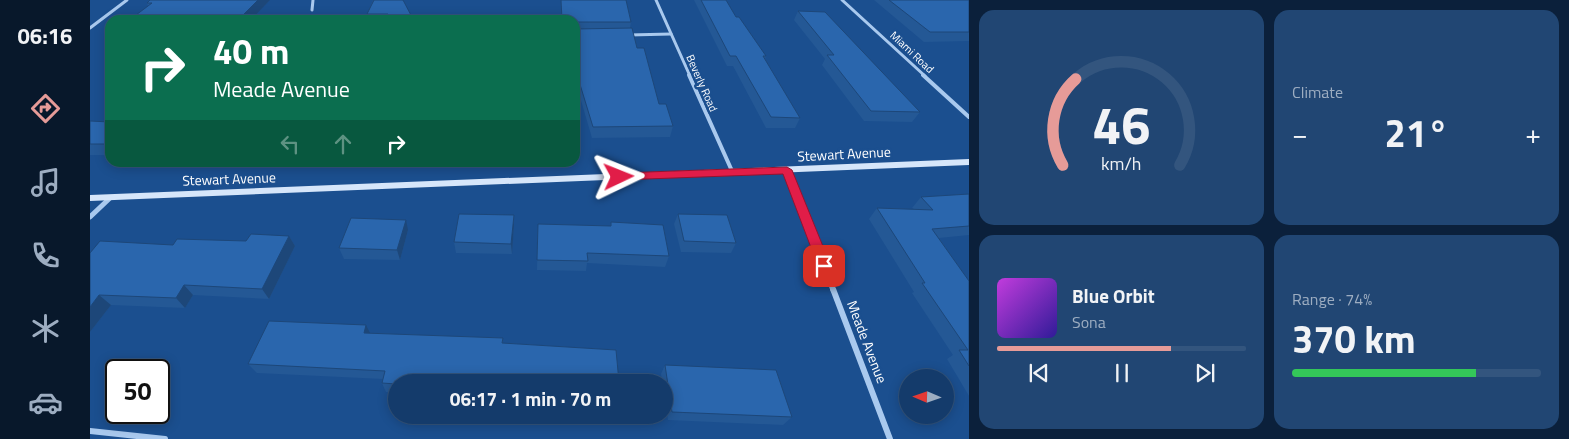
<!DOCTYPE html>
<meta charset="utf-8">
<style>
body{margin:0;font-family:"Titillium Web",sans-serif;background:#214673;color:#f1f3f6;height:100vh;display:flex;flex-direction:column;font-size:19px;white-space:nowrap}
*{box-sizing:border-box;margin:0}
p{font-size:16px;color:#9dadc1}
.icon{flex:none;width:28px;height:28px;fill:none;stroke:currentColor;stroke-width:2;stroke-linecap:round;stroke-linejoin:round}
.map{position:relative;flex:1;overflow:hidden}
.sheet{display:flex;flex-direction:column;gap:10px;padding:10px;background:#0b203b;width:600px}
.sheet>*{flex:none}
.guide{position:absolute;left:15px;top:15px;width:475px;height:152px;border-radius:15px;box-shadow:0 2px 12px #0003,0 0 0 1px #33557e;background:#0b6e4f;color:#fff;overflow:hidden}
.needle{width:32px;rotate:272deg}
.buttons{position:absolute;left:809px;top:369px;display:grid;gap:10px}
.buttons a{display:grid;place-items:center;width:55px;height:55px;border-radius:50%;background:#143b6b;box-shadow:0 2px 12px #0003,0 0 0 1px #33557e;font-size:25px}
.speed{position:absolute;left:15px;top:359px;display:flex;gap:10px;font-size:25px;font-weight:700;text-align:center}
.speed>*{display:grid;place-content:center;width:65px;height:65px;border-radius:50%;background:#143b6b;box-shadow:0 2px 12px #0003,0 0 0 1px #33557e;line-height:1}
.speed .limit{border:2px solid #111;border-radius:8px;background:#fff;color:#111}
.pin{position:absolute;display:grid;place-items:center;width:42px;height:42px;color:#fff;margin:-21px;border-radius:10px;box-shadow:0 2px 8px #0006}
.me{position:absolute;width:55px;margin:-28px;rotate:88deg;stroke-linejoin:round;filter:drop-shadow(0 0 4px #0008)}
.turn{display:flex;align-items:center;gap:18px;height:105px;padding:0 25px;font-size:22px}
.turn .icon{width:65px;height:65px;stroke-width:2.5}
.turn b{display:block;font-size:35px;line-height:42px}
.lanes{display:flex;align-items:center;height:48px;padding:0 25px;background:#0003;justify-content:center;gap:25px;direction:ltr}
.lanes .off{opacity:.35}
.big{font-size:38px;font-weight:700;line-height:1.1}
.sheet .widget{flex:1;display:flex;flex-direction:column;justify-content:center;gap:8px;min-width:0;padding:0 18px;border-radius:15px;background:#214673}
.sheet .dial{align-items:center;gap:0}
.dial svg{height:130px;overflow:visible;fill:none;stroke:#33557e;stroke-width:7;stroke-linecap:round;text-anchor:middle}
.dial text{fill:#f1f3f6;stroke:none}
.song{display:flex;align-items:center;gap:15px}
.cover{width:60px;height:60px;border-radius:8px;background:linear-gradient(135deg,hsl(290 70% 55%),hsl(250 70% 35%))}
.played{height:5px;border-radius:2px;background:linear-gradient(90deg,#e69b98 70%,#33557e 70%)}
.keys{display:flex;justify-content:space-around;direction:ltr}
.heat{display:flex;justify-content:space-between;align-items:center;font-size:28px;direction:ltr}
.charge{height:8px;border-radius:4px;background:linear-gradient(90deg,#34c759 74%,#33557e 0)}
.sheet .tiles{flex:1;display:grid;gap:10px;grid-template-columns:repeat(2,1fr)}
.trip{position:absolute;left:298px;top:374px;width:285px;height:50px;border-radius:25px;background:#143b6b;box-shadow:0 2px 12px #0003,0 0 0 1px #33557e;font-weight:700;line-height:50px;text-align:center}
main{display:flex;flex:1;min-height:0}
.tabs{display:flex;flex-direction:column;width:90px;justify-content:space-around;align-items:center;background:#08182b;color:#9dadc1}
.tabs .icon{width:35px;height:35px}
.tabs .selected{color:#e69b98}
.tabs b{font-size:22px;color:#f1f3f6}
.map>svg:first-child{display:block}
</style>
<main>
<nav class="tabs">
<b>06:16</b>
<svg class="icon selected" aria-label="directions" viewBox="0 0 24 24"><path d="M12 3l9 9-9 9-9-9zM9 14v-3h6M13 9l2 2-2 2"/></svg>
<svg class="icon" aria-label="music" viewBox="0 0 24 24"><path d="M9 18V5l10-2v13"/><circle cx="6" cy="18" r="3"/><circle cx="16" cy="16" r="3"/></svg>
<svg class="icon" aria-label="phone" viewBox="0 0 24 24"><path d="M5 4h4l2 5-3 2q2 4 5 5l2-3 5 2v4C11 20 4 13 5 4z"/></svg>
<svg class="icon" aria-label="climate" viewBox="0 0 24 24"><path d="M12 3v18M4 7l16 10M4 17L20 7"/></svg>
<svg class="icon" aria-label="car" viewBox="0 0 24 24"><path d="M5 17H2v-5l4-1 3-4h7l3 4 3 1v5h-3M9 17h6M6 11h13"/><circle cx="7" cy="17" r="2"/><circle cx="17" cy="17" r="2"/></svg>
</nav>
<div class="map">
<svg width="879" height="439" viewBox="0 0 879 439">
<rect width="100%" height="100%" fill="#1b4f8f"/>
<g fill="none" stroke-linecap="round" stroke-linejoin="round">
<g stroke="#a9c9ee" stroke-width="3">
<polyline points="566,0 600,76"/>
<polyline points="752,0 835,76"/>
<polyline points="222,10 223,0"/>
<polyline points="0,28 37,0"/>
<polyline points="539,35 581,34"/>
</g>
<g stroke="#a9c9ee" stroke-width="4">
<polyline points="599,75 642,171"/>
<polyline points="833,75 879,117"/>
</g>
<g stroke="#a9c9ee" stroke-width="5">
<polyline points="641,170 642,172"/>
<polyline points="697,170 743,290"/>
<polyline points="0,217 20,198"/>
</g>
<g stroke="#a9c9ee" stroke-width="6">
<polyline points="743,289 800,439"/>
<polyline points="0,431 75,439"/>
</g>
<polygon fill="#d6e6fa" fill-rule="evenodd" points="879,159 879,165 0,201 0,195"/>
</g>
<g fill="#245895">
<polygon points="60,0 180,0 161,20 44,20 42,18 58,6 57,3"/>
<polygon points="283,0 313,0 323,19 341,20 278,20 277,14"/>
<polygon points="471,0 536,0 541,22 540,28 569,104 583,126 580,137 502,138 485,80 485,20 471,20"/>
<polygon points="604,0 636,0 646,17 676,56 675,59 710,118 705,128 676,128 643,66 637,66"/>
<polygon points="784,0 879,0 879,41 834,42"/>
<polygon points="708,11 830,112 822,122 774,121 732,65 735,59 704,20"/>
<polygon points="0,121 20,122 20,155 0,155"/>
<polygon points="879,194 879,235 849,238 879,281 879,396 857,359 863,355 822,293 824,292 779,219 787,208 824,209 822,208 831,197"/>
<polygon points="588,214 646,243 641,253 591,252 584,224"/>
<polygon points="424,215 424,225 422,254 366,253 364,242"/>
<polygon points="521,222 579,256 575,267 497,263 496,271 447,270 448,224 520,226"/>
<polygon points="318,230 310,260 254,259 249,248"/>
<polygon points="199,236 205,246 179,299 103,295 95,308 21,305 0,332 0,253 83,245 156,241"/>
<polygon points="280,333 413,338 413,343 306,382 306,392 296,392 292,383 293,379 167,373 158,364"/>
<polygon points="575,365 702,417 693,425 578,420 574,394 574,382 572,382 571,374"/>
</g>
<g fill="#1d4779">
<polygon points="168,0 180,0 161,20 149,20 149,19"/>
<polygon points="424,215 424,225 422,254 421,244"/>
<polygon points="316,220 318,230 310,260 307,250"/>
<polygon points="199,236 205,246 179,299 172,289"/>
<polygon points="94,285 103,295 95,308 86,298"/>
<polygon points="9,295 21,305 0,332 0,307"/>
<polygon points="276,325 281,335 274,333"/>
</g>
<g fill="#2a66ad" stroke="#1d4779">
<polygon points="60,0 168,0 149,19 42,18 62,3 57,3"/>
<polygon points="284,0 313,0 323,19 341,19 295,20 298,14 277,14"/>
<polygon points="471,0 536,0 541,22 486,22 485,23 485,20 472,20"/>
<polygon points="611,0 636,0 646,17 649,17 676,56 673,56 710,118 681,117 646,56 640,56"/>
<polygon points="799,0 879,0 879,32 840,32"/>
<polygon points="708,11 735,12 830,112 781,111 737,55 744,55"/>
<polygon points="542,28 547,48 554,48 569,104 576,104 583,126 503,127 485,68 485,29"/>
<polygon points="0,121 20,122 20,144 0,144"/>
<polygon points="879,194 879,226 842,229 879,281 879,366 869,350 878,350 832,283 835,283 787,208 843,210 831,197"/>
<polygon points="369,214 424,215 421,244 364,242"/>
<polygon points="588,214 637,215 646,243 594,241"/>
<polygon points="261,218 316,220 307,250 249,248"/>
<polygon points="521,222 573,225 579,256 497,253 498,261 447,260 448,224 521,226"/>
<polygon points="161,234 199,236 172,289 94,285 86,298 9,295 0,307 0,253 10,241 83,245 87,239 156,241"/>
<polygon points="179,321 276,325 274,333 413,338 412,343 526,350 529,382 306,382 306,384 292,383 295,371 158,364"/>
<polygon points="575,365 686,370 702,417 582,412"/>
</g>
<polygon fill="#e11d48" stroke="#92132f" points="697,167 702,170 741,266 739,270 730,270 728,266 693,174 529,180 524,177 529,173"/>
<g text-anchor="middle" stroke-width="5" stroke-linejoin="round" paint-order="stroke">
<g font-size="11" fill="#fff" stroke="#1b4f8f">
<text transform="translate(822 52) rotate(43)" y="4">Miami Road</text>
<text transform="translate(612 83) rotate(66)" y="4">Beverly Road</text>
</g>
<g font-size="14" fill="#fff" stroke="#1b4f8f">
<text transform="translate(754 154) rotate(-3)" y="5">Stewart Avenue</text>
<text transform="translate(139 179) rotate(-2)" y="5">Stewart Avenue</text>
<text transform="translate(777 342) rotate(69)" y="5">Meade Avenue</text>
</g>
</g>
</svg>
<div class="buttons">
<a><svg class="needle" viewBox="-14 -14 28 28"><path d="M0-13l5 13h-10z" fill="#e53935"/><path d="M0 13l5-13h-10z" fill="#9dadc1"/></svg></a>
</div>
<div class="speed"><div class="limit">50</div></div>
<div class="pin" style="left:734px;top:266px;background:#d93025"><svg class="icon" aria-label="arrive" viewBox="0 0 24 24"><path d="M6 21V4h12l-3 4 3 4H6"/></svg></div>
<svg class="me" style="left:529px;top:177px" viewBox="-20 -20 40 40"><path d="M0-17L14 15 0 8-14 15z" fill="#e11d48" stroke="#fff" stroke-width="4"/></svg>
<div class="trip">06:17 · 1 min · 70 m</div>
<div class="guide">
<div class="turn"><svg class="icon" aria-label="right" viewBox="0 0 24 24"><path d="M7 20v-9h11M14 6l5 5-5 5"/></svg><div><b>40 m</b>Meade Avenue</div></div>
<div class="lanes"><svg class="icon off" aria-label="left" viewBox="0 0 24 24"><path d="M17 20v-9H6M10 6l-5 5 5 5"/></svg><svg class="icon off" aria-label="ahead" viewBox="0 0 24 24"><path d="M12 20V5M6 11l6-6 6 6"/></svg><svg class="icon" aria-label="right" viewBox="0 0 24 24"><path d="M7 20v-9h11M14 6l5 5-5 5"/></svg></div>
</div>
</div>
<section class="sheet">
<div class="tiles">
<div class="widget dial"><svg viewBox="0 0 100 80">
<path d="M14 69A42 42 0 1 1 86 69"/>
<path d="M14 69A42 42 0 0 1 22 16" stroke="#e69b98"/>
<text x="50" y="56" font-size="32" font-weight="700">46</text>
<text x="50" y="72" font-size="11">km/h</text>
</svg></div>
<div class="widget"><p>Climate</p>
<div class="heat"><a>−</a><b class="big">21°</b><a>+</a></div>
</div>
<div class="widget">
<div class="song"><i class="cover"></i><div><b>Blue Orbit</b><p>Sona</p></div></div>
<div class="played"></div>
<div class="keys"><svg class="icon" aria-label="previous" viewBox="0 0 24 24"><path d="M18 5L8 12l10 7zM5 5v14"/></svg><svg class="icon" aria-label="pause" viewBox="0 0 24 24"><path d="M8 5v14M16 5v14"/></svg><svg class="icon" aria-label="next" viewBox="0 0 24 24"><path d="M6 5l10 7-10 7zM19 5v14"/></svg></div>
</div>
<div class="widget"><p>Range · 74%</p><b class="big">370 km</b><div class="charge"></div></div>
</div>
</section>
</main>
